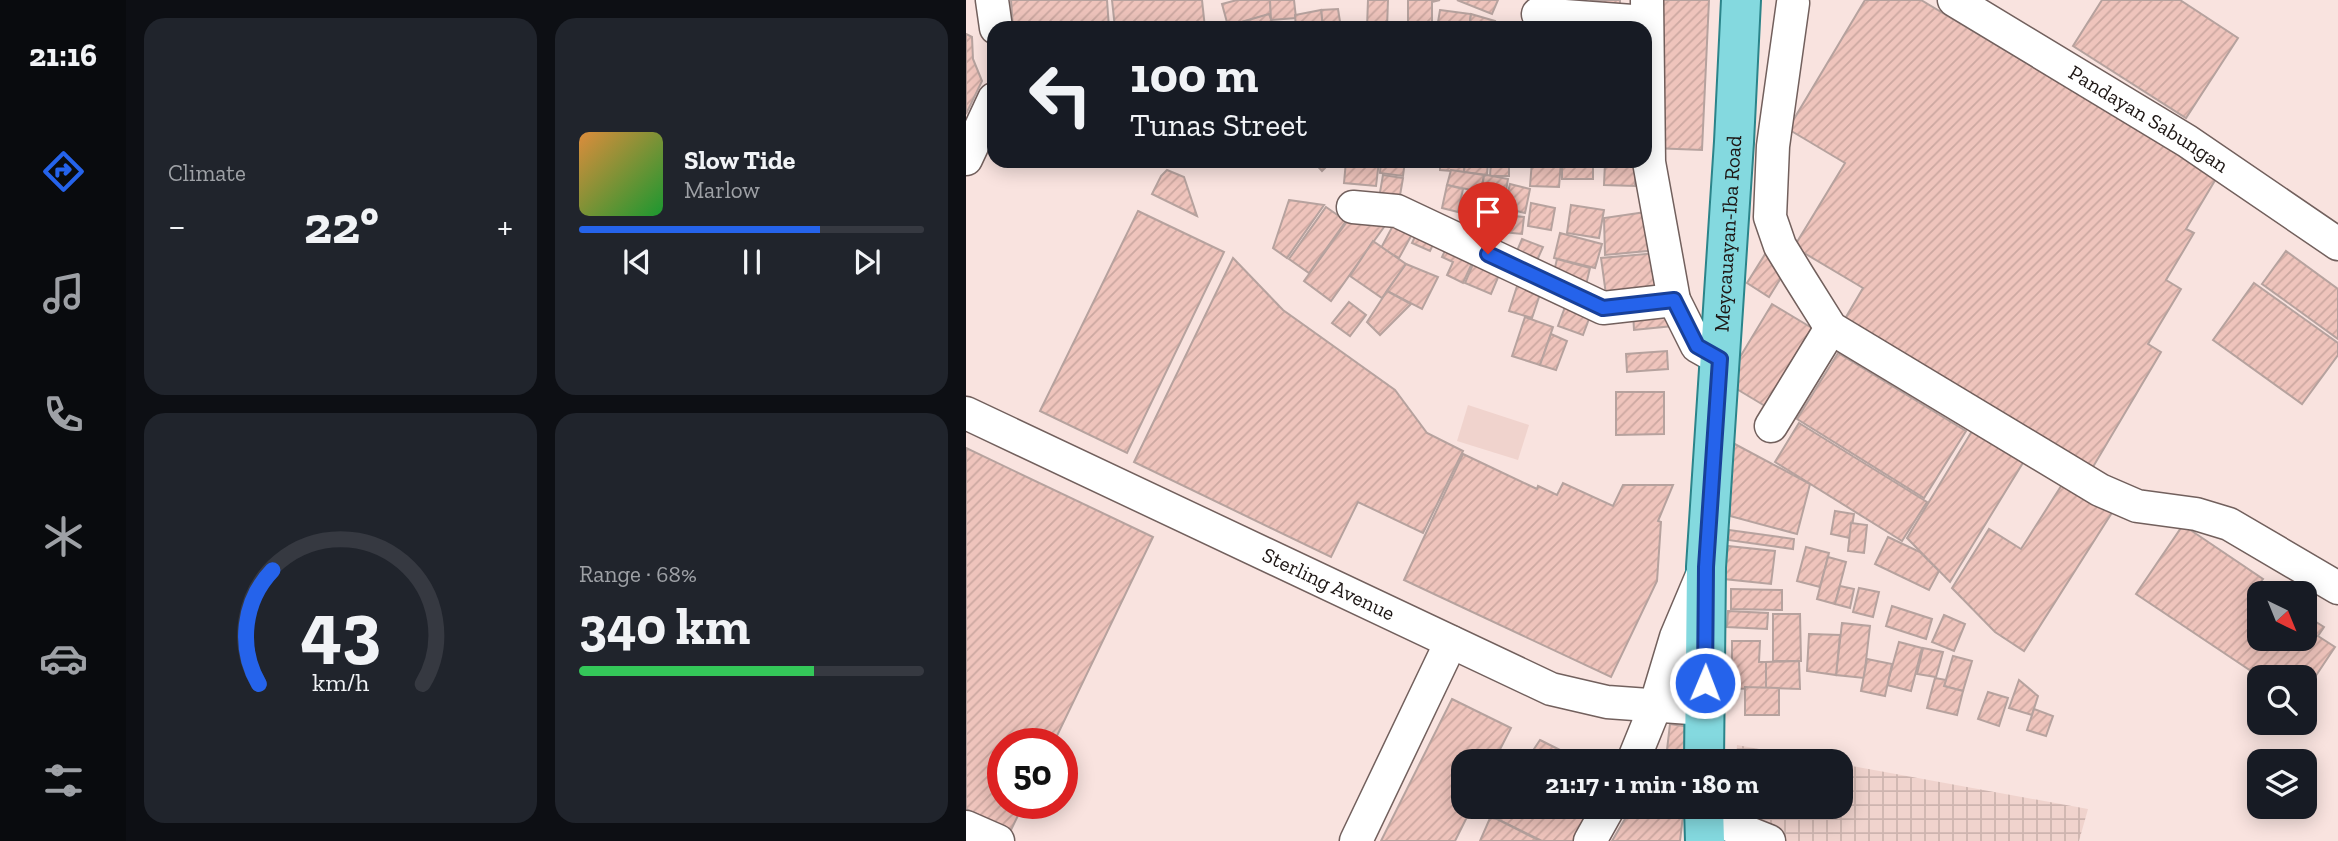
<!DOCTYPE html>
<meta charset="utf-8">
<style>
body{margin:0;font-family:"Zilla Slab",serif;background:#20242c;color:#f1f3f6;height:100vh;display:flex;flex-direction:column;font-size:26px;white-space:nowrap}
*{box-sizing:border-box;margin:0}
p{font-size:23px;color:#9ea1a6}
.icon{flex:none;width:38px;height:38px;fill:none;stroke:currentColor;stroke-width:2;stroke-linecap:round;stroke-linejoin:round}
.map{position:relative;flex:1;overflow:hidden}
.panel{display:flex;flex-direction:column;gap:18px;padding:18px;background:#0d0f14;width:840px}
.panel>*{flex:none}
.guide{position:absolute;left:21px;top:21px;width:665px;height:147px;border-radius:21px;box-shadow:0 4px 18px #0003;background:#171b24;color:#f1f3f6;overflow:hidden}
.needle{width:46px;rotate:137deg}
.controls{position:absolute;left:1281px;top:581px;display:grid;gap:14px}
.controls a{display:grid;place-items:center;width:70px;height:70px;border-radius:14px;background:#171b24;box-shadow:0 4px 18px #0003;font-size:35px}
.speed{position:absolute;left:21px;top:728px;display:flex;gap:14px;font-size:35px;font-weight:700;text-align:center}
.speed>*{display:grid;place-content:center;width:91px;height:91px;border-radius:50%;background:#171b24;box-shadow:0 4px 18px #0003;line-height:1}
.speed .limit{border:10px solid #d22;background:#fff;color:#111}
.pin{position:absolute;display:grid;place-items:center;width:60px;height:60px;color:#fff;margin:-72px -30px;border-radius:50% 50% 50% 0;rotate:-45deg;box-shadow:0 0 7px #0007}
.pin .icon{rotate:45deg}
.me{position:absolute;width:77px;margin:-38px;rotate:1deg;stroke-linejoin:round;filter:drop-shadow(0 0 5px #0008)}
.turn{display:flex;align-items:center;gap:24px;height:147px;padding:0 28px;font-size:32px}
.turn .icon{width:91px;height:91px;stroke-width:2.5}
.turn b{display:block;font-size:49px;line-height:60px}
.big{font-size:52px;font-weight:800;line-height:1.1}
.panel .widget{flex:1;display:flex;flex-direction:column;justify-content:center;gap:10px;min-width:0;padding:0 24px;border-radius:21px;background:#20242c}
.panel .dial{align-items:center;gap:0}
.dial svg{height:182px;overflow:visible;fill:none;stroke:#363941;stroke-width:7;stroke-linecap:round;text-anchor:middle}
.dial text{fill:#f1f3f6;stroke:none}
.song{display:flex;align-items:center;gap:21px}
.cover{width:84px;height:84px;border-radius:10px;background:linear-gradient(135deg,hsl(30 70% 55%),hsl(130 70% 35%))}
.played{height:7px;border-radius:4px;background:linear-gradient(90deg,#2563eb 70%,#363941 70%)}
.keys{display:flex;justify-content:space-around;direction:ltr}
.heat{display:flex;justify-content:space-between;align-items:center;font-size:38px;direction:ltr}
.charge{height:10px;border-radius:5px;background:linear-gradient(90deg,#34c759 68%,#363941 0)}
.panel .tiles{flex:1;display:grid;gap:18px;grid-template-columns:repeat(2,1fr)}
.trip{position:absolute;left:485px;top:749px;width:402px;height:70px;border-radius:21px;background:#171b24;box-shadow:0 4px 18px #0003;font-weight:800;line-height:70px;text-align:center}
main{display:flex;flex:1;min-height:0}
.menu{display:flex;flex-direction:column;width:126px;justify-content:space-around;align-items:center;background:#090b0e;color:#9ea1a6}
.menu .icon{width:49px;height:49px}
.menu .active{color:#2563eb}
.menu b{font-size:32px;color:#f1f3f6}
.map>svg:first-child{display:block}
</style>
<main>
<nav class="menu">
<b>21:16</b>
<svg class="icon active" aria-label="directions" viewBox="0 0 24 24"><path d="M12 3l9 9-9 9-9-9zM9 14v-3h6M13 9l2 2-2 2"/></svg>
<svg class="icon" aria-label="music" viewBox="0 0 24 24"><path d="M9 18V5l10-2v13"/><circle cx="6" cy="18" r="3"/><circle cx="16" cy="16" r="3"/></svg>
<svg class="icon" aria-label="phone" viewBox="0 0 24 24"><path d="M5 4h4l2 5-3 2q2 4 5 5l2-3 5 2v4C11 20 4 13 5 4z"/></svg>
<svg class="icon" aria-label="climate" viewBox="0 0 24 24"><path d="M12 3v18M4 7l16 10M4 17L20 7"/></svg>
<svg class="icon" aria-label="car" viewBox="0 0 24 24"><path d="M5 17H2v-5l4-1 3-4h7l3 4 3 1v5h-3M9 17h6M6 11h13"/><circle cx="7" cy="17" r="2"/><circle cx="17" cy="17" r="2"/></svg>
<svg class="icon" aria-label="filters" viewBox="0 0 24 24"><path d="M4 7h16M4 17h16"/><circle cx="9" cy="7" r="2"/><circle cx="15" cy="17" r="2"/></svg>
</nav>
<section class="panel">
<div class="tiles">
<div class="widget"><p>Climate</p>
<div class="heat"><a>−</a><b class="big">22°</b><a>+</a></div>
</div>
<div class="widget">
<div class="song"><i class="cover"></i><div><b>Slow Tide</b><p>Marlow</p></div></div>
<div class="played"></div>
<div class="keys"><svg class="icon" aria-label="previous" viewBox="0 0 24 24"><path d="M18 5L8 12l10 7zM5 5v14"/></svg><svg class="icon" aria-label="pause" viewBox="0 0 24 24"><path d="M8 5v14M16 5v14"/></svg><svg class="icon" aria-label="next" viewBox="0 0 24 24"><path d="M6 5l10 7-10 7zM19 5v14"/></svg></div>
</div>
<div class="widget dial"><svg viewBox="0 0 100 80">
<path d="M14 69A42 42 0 1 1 86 69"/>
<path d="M14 69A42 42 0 0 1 20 19" stroke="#2563eb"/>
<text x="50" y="56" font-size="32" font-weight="700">43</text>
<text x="50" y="72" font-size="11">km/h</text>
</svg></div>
<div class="widget"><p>Range · 68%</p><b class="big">340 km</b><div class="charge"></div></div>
</div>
</section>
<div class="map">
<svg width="1372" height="841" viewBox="0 0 1372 841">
<defs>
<pattern id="industrial-grid" width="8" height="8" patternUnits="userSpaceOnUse" patternTransform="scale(1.75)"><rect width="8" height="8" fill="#f0d3cd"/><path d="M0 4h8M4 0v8" fill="none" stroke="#cdb4af"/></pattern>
<pattern id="building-hatch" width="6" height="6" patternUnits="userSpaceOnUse" patternTransform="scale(1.75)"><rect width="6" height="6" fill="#efc4bc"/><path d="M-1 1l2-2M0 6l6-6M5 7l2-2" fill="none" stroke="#cca8a1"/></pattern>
</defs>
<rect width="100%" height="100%" fill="#f9e3df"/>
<polygon fill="#f0d3cd" points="502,405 563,425 552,460 491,441"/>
<g fill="url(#industrial-grid)">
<polygon points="771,745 861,761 770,761"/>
<polygon points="875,764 1122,809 1113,841 767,841 767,807 875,807"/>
</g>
<g fill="url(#building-hatch)" stroke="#b6a29e" stroke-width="2">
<polygon points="45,0 141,0 143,28 47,28"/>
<polygon points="146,0 236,0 239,28 149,28"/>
<polygon points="271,0 304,0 305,14 262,26 256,4"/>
<polygon points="304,0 328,0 330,18 305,20"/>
<polygon points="402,0 422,0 421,28 401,28"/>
<polygon points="442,0 474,0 466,2 466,28 442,28"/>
<polygon points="491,0 532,0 526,14"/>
<polygon points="625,0 654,0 654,8 624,4"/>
<polygon points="693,0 743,0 736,150 686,148"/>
<polygon points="899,0 955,0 1251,177 1220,229 1228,233 1200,280 1215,289 1182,344 1195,352 1124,472 876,324 897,288 828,247 879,163 822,129"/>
<polygon points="1136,0 1214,0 1272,38 1220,118 1107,46"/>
<polygon points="372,9 375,28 357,28 355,10"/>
<polygon points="355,10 357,28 330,28 329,15"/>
<polygon points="474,10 505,14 503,28 471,28"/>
<polygon points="303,14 308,28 266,28 265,25"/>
<polygon points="505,14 529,21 527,28 503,28"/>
<polygon points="0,34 6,37 7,59 16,81 0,114"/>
<polygon points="347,161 366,161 356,171"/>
<polygon points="380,161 413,161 410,186 378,183"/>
<polygon points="415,161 439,161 437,176 414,173"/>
<polygon points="474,161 499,161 498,172 474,170"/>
<polygon points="499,161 522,161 521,175 498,172"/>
<polygon points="525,161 543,161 543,176 524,176"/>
<polygon points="566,161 595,161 593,187 564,186"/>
<rect x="596" y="161" width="31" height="18"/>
<polygon points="639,162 670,163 669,186 638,185"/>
<polygon points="201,170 218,177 231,216 186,194 195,176"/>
<polygon points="485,170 518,175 515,192 481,185"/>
<polygon points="417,175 437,178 433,201 413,198"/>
<polygon points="521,175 542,179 539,197 515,192 518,176"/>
<polygon points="544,184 564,189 559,213 538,208"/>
<polygon points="481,185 497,189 492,212 476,208"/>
<polygon points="515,192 537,196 534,215 512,213"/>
<polygon points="323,200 358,205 321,258 307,248"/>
<polygon points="565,203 589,208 585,230 562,226"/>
<polygon points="605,205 638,210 633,238 601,233"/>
<polygon points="360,207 380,221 343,273 323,259"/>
<polygon points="172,211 258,252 161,453 74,411"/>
<polygon points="687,211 691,250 639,255 638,218"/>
<polygon points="388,212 400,213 418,227 365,301 338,281"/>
<polygon points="512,213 558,217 556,234 516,230"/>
<polygon points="431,218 450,227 433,258 415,248"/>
<polygon points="454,226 472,234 464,251 446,243"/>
<polygon points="594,233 636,244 629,268 588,258"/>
<polygon points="556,239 577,247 568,267 548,258"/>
<polygon points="484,240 511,252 497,283 481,275 487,262 476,257"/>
<polygon points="407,241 440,264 416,298 384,276"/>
<polygon points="801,251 823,265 803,297 781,283"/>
<polygon points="1320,251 1372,289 1372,339 1296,284"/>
<polygon points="691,253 696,296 641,302 635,258"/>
<polygon points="510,257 536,268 525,294 499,283"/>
<polygon points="267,258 317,310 429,390 461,433 497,451 457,533 392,502 365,557 168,462"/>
<polygon points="591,259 624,268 619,289 586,280"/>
<polygon points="440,264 472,277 456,309 421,291"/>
<polygon points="553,280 576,288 566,318 543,311"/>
<polygon points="1288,283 1372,343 1372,355 1336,404 1247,340"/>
<polygon points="421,291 445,304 414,335 401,322"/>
<polygon points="602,299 627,308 617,335 592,326"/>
<polygon points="383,302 400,315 384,336 366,323"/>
<polygon points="806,304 846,328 799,406 759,382"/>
<polygon points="705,308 707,326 668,330 667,312"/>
<polygon points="559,317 587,327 574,365 546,356"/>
<polygon points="585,334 601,341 590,370 574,365"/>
<polygon points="701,351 702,369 661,372 660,354"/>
<polygon points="872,353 1000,431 958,498 831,419"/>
<polygon points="650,392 698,392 698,434 650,435"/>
<polygon points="833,423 961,502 936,541 809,462"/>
<polygon points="1006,431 1058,461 984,582 941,538"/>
<polygon points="765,442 844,484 831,534 764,516"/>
<polygon points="0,448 187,537 87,744 37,744 37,803 58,803 45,830 0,809"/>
<polygon points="497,454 571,489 572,486 591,495 597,483 647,506 657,485 707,485 692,521 695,522 691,581 645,677 438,580"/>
<polygon points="1099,480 1147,511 1058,651 1029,632 986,588 1023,529 1055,549"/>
<polygon points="869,511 888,514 884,538 865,534"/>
<polygon points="885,523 901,525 898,553 882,551"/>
<polygon points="1217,525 1297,579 1293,584 1307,593 1293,593 1293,639 1339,639 1339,615 1358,627 1352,636 1369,647 1339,692 1339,677 1294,677 1170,594"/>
<polygon points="763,530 828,539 827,549 762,540"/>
<polygon points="922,537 954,552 973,571 963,590 909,564"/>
<polygon points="762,546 809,551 805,584 758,579"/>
<polygon points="840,547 863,553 854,587 831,581"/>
<polygon points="862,557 880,562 869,604 851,599"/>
<polygon points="874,586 888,589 884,608 869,604"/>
<polygon points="893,588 913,592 907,617 887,612"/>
<polygon points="765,589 816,590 816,610 765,609"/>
<polygon points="926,606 966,619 960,639 920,626"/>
<polygon points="762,611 802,613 801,629 761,627"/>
<polygon points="807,614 834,614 835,661 807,661"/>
<polygon points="978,615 999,624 988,651 966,642"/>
<polygon points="876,623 904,626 898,678 870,675"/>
<polygon points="843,634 874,635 870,675 841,671"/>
<polygon points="766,641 794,641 793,662 800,662 800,688 766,689"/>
<polygon points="933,642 956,648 945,691 921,685"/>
<polygon points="957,648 977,652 970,677 951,674"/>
<polygon points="987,656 1006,661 997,691 978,686"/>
<polygon points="901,659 926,664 919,696 895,691"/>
<polygon points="833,661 834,689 800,688 800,662"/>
<polygon points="969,678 980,680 978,686 997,691 991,715 961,708"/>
<polygon points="1053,680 1072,696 1066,715 1043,708"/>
<polygon points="779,687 813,688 813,715 779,715"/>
<polygon points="1022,692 1042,698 1033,726 1012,719"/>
<polygon points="486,699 545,728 528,761 497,761 497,807 506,807 489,841 415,841"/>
<polygon points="1068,709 1087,716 1080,736 1061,730"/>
<polygon points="704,724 724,727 721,753 701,750"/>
<polygon points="574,740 616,761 560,761"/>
<polygon points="694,757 723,760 723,761 691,761"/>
<polygon points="536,807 606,807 623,815 611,841 576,841 531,819"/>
<polygon points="666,807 718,807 714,841 646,841"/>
<polygon points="524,818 531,819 574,841 514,841"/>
</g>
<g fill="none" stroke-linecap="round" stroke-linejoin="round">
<defs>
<g id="minor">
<polyline points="26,0 30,28"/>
<polyline points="681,0 683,162 708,300 731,346 754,359"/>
<path id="s1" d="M988 0 1221 141 1372 244"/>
<polyline points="827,3 807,146 804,217 814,246 833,277 865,328 1134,490 1171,506 1230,514 1263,524 1372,588"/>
<polyline points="572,14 680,22"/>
<polyline points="0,159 28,99"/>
<polyline points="387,207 431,211 637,308 708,300"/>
<path id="s2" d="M0 413 585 689 641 702 738 709"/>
<polyline points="805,426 865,328"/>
<polyline points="667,761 689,707 710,637 737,573"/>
<polyline points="738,815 803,841"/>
<polyline points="0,827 32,841"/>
<polyline points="390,841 485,642"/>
<polyline points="624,841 643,807"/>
</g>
<g id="major">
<path id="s3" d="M738 761 740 567 768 142 775 0"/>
<polyline points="738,807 739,841"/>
</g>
</defs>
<use href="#minor" stroke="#72605d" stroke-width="35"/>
<use href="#major" stroke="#2b848a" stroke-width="42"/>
<use href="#minor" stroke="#fff" stroke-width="32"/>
<use href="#major" stroke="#84d9df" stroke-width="38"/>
</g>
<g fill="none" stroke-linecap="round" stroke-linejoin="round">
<defs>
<polyline id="route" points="522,254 637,308 708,300 731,346 754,359 740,567 739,683"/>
</defs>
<use href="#route" stroke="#184099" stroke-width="18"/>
<use href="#route" stroke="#2563eb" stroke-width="12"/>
</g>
<g text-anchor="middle" stroke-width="7" stroke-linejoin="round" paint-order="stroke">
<g font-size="21" fill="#1d1614" stroke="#fdf4f2">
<text dy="7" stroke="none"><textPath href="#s1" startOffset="228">Pandayan Sabungan</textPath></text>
<text dy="7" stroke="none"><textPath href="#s3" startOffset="528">Meycauayan-Iba Road</textPath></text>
<text dy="7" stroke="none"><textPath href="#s2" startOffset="401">Sterling Avenue</textPath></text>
</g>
</g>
</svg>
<div class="controls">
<a><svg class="needle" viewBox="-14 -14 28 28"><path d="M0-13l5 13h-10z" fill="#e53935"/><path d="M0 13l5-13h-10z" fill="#9ea1a6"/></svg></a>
<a><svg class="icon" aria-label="search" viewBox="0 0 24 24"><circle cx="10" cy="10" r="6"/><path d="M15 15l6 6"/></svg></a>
<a><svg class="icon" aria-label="layers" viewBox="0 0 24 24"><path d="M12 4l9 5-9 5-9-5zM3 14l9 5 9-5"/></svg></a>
</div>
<div class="speed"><div class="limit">50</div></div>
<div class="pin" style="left:522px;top:254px;background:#d93025"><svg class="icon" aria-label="arrive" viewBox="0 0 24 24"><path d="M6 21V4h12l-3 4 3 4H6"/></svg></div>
<svg class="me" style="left:739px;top:683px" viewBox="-20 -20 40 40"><circle r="17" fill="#2563eb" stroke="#fff" stroke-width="3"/><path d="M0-11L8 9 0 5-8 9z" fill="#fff"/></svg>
<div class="trip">21:17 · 1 min · 180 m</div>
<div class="guide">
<div class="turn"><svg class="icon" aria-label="left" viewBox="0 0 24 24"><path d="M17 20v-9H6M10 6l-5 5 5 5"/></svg><div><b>100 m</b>Tunas Street</div></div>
</div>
</div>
</main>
